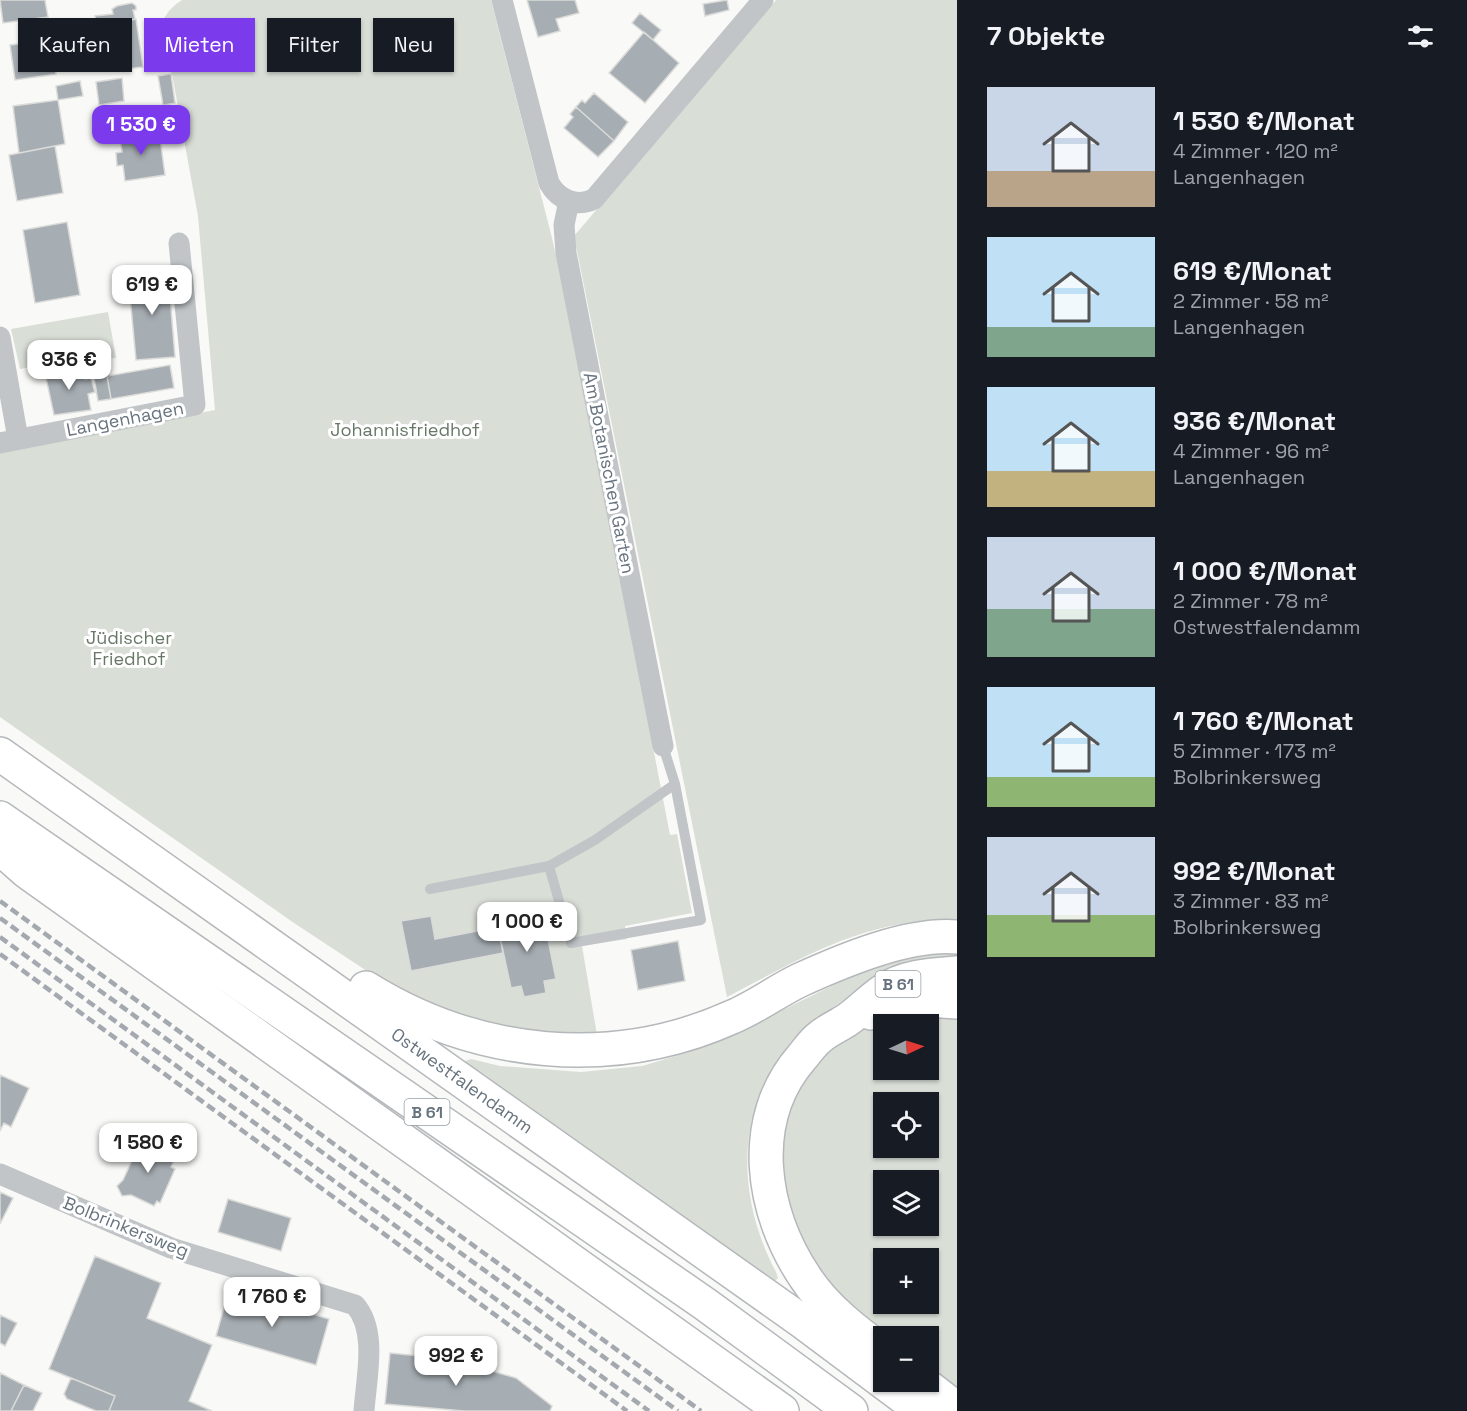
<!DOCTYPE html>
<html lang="de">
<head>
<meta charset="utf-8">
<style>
  body { margin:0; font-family:"Space Grotesk",sans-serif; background:#242831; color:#f1f3f6; height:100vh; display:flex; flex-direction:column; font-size:22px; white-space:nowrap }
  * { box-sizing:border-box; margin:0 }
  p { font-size:20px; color:#9ea1a6 }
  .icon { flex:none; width:33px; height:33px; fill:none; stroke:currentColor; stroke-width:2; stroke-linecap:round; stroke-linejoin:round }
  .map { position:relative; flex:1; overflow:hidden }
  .details { display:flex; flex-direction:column; background:#171b24; width:510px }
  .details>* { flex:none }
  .guide { position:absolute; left:18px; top:18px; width:570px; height:54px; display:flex; gap:12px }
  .needle { width:39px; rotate:86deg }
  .fabs { position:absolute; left:873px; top:1014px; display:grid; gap:12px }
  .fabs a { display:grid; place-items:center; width:66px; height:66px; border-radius:0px; background:#171b24; box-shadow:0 2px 4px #0004; font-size:30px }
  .price { position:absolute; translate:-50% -51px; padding:0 14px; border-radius:12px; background:#fff; color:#222; font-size:20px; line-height:39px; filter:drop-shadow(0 2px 3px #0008) }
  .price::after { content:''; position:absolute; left:50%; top:36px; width:18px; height:14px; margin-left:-9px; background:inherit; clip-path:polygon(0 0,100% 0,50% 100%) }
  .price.selected { background:#7c3aed; color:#fff }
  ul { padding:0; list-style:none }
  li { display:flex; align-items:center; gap:18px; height:150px; padding:0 30px }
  li span { display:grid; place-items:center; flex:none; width:168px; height:120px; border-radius:0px; color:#555 }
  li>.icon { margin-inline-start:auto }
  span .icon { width:72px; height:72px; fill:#fffc; stroke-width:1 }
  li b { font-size:26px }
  h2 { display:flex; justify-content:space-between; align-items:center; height:72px; padding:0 30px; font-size:26px }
  .chip { padding:0 21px; border-radius:0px; background:#171b24; box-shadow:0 2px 4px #0004; font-size:21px; line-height:54px }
  .chip.selected { background:#7c3aed; color:#fff }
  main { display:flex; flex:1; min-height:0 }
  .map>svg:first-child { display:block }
  .green { fill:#d9ded7; fill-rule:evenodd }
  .building { fill:#a7aeb3; stroke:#dbdbd9; stroke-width:1.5 }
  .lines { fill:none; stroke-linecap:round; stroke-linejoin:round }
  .trunk-casing { stroke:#b5b8bb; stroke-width:36 }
  .service { stroke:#c1c5c8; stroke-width:10 }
  .minor { stroke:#c1c5c8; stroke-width:21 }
  .trunk { stroke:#fff; stroke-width:33 }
  .rail { stroke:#a3a9ae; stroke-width:4.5; stroke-dasharray:9 4.5; stroke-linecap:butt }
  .labels { text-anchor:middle; stroke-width:6; stroke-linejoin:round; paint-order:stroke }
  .shield { fill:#fff; stroke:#959ea5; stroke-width:1.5 }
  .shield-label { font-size:16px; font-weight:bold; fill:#67747f }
  .street-label { font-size:18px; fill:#67747f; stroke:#fff }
  .park-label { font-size:18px; fill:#687866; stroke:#fff }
</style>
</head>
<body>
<main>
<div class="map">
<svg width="957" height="1411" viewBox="0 0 957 1411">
  <rect width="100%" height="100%" fill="#f9f9f7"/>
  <!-- green -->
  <path class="green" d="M182,0H491L552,238L571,323L670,835L677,834L692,913L625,926L627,939L582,946L597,1035L569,1036L493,1029L405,996L297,925L0,717V452L215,410L198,216L172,74C160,44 151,20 182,0Z
    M776,0H957V919C864,919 806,956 727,997L574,236Z
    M108,312L116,358L65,360L20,369L11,329Z
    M923,954H957V965C927,974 893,979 864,990C837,1001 814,1021 795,1043C784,1056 770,1070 763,1087C736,1147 746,1216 776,1272L778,1278L775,1281L464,1065L465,1061L471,1059L500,1066L581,1072L642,1066L686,1053L740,1031L872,966Z
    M957,1011V1392L929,1371L928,1336H884L816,1273L782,1191L780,1154L787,1111L802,1083L832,1048L865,1025ZM884,1024H928V1070H884ZM884,1102H928V1148H884ZM884,1180H928V1226H884ZM884,1258H928V1304H884Z"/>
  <!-- building -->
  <path class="building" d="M0,0H45L48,17L3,23Z
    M527,0H575L579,13L556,19L560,31L538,37Z
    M727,0L729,10L705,16L703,4Z
    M132,3L136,6V10H133L135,19L111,23L116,55L101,57L95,16L113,14L112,9L117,6Z
    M640,13L661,30L653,40L632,23Z
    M136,19L143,67L118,70L111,23Z
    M644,32L679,63L645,103L609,73Z
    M51,40L56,74L15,80L10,45Z
    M171,74L175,103L163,105L158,76Z
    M122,78L124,101L99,105L96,82Z
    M80,81L83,96L58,100L56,86Z
    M594,93L628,122L614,141L576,107L582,100L585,103Z
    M58,100L65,144L19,153L13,106Z
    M576,107L614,141L598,157L564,128L573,117L570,114Z
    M159,131L165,175L125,181L123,165L117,166L116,153L122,152L120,137Z
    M55,146L63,193L17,201L9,155Z
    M67,222L80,295L35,303L23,230Z
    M168,272L175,357L136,360L128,275Z
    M64,365L65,376L84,372L85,379L91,378L95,392L88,394L91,410L54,415L46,378H51L49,367Z
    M170,365L174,388L111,399L107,376Z
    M107,376L111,399L98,401L94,378Z
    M530,912V916L543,914L556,979L544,981L546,993L524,997L521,986L511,988L497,923L509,920V916Z
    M431,916L435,939L498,927L503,953L411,971L401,921Z
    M678,941L685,981L638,990L631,950Z
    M0,1075L29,1088L11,1127L4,1123L0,1131Z
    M146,1139L155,1142L158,1151L175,1158L171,1167L175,1169L160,1203L157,1201L154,1206L131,1195L122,1196L117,1186L123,1180L140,1143Z
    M0,1192L13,1198L0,1224Z
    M228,1199L291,1218L281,1251L218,1232Z
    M95,1256L161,1283L147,1318L212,1345L189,1401L212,1411H109L115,1396L49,1369Z
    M229,1290L329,1319L316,1365L216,1336Z
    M0,1315L17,1323L5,1346L0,1343Z
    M390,1353L449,1359L516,1378L552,1406L550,1411H464L385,1404Z
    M0,1373L24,1385L11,1411H0Z
    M71,1378L115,1396L109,1411H96L67,1399L64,1394Z
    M24,1385L42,1393L33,1411H11Z"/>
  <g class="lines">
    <defs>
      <g id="trunk">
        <path id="s1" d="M0,754L803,1322L922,1411"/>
        <path d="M0,818L705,1304L851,1411"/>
        <path d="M0,848L26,871L782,1411"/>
        <path d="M366,988C477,1057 612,1071 732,1017C756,1007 777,991 800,980C844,960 908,933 957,937"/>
        <path d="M871,1013L927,1000L957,1002"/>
        <path d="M884,1352C855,1331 824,1307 805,1277C761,1212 747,1120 802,1057C808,1050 813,1042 820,1037C828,1030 838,1026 847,1020C860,1011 870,1000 883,991C904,976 932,975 957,973"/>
        <path d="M922,1382L957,1409"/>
      </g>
    </defs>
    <!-- trunk casing -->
    <use href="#trunk" class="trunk-casing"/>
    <!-- service -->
    <path class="service" d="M549,866L571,943L701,920L675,784L663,746
      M430,889L549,866L595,840L675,784"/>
    <!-- minor -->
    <path class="minor" d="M502,0L549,183C558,199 576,208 594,199L763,0
      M569,201L564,225L566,253L663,746
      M0,337L18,439
      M0,443L195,405L179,243
      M0,1174L171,1248L355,1305C378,1331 366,1379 364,1411"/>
    <!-- trunk -->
    <use href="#trunk" class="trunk"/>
    <!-- rail -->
    <path class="rail" d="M0,901L701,1411
      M0,918L678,1411
      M0,937L649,1411
      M0,954L627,1411"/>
  </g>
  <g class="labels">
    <!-- shield labels -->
    <g class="shield">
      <rect x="875.5" y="971" width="45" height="26" rx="4.5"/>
      <rect x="404.5" y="1099" width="45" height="26" rx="4.5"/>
    </g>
    <g class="shield-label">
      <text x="898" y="990">B 61</text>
      <text x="427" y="1118">B 61</text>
    </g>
    <!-- street labels -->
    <g class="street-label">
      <text transform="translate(125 419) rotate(-11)" y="6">Langenhagen</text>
      <text transform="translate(609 473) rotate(79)" y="6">Am Botanischen Garten</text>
      <text dy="6" stroke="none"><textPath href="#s1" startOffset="566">Ostwestfalendamm</textPath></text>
      <text transform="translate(126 1227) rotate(22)" y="6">Bolbrinkersweg</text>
    </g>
    <!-- park labels -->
    <g class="park-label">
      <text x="405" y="436">Johannisfriedhof</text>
      <text x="129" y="644">Jüdischer<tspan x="129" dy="21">Friedhof</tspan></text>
    </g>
  </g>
</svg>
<div class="fabs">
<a><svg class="needle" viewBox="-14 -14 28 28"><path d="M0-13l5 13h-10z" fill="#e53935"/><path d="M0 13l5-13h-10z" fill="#9ea1a6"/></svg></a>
<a><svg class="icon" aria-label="locate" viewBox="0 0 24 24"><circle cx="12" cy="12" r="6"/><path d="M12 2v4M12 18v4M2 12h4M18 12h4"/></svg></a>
<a><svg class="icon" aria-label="layers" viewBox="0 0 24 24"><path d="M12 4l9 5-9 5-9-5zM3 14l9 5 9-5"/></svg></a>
<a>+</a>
<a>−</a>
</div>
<b class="price selected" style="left:141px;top:156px">1 530 €</b>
<b class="price" style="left:152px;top:316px">619 €</b>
<b class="price" style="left:69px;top:391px">936 €</b>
<b class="price" style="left:527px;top:953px">1 000 €</b>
<b class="price" style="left:148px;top:1174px">1 580 €</b>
<b class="price" style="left:272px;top:1328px">1 760 €</b>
<b class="price" style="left:456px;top:1387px">992 €</b>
<div class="guide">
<a class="chip">Kaufen</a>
<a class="chip selected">Mieten</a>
<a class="chip">Filter</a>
<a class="chip">Neu</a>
</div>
</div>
<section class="details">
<h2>7 Objekte<svg class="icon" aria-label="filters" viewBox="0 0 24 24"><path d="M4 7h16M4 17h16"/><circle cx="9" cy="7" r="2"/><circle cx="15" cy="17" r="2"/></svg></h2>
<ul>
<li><span style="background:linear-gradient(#c9d6e8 70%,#b9a48a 0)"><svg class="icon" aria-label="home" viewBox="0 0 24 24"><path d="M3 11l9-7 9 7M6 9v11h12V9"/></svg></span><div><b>1 530 €/Monat</b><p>4 Zimmer · 120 m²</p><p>Langenhagen</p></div></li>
<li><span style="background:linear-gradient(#bfe0f5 75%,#7fa58c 0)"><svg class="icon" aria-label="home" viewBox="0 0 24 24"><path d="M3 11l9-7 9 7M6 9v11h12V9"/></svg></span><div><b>619 €/Monat</b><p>2 Zimmer · 58 m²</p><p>Langenhagen</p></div></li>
<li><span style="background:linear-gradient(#bfe0f5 70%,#c2b280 0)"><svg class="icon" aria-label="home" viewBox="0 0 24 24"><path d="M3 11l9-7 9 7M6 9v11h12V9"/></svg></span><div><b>936 €/Monat</b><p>4 Zimmer · 96 m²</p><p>Langenhagen</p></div></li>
<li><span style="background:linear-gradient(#c9d6e8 60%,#7fa58c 0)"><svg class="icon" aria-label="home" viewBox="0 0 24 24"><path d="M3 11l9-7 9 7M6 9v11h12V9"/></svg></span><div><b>1 000 €/Monat</b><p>2 Zimmer · 78 m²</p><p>Ostwestfalendamm</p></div></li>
<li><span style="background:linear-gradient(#bfe0f5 75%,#8fb573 0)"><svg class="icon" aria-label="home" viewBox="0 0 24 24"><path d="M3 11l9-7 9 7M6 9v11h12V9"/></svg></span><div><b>1 760 €/Monat</b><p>5 Zimmer · 173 m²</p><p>Bolbrinkersweg</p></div></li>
<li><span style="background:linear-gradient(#c9d6e8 65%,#8fb573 0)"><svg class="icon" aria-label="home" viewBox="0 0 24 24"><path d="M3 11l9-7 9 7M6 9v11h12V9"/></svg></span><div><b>992 €/Monat</b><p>3 Zimmer · 83 m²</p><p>Bolbrinkersweg</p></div></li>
</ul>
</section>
</main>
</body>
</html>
